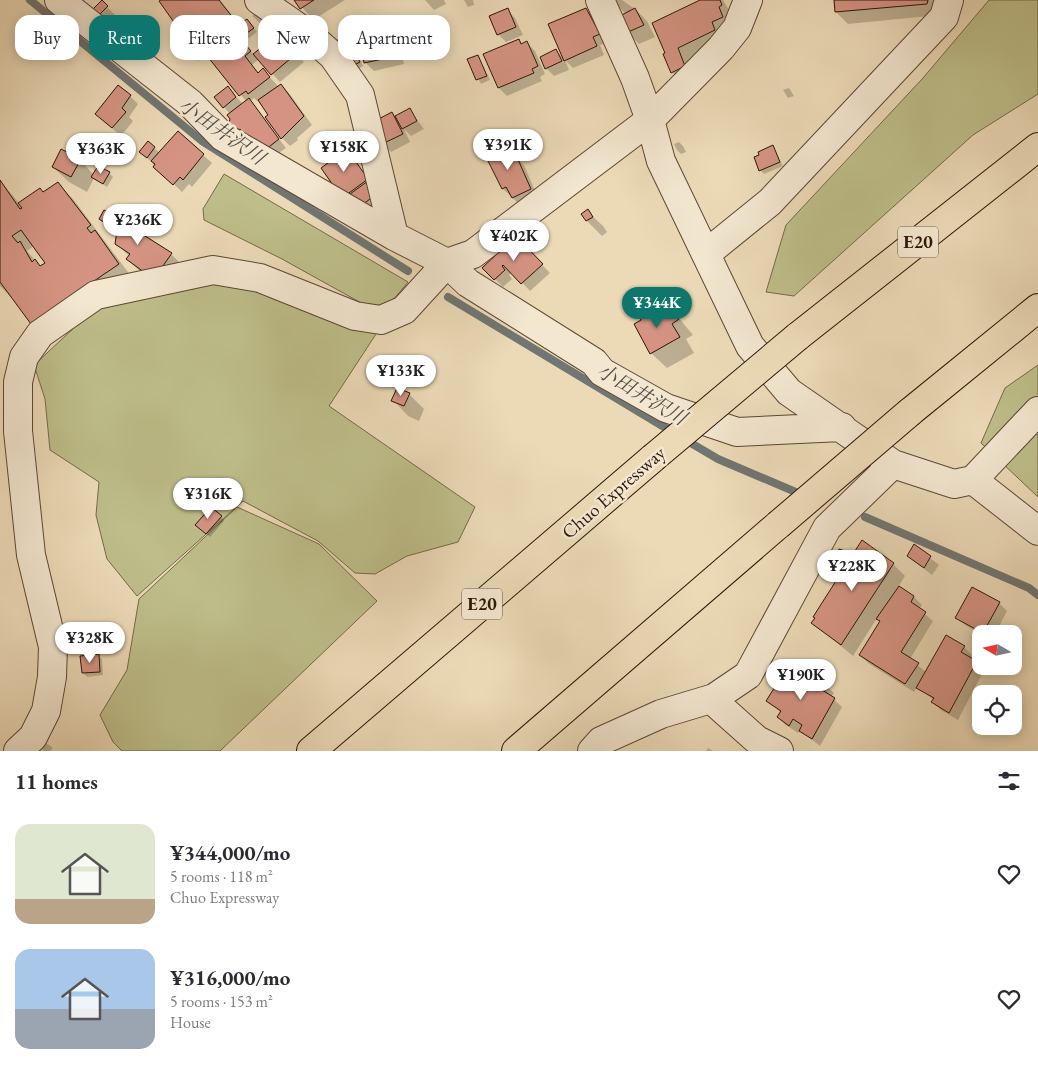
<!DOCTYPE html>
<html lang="en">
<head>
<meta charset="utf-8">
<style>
  body { margin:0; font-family:"EB Garamond","Noto Serif JP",serif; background:#f2f2f3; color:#2b2b33; height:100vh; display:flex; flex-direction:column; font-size:19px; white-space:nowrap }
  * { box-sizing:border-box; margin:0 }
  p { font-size:16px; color:#7c7c81 }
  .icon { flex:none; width:28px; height:28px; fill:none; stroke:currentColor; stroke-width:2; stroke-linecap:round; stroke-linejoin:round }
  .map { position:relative; height:751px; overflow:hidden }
  .sheet { display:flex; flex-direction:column; background:#fff; flex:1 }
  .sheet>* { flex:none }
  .top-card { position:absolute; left:15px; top:15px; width:500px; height:45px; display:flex; gap:10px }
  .needle { width:32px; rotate:279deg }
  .controls { position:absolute; left:972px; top:625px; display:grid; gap:10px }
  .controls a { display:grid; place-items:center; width:50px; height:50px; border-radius:10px; background:#fff; box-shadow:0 2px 12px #0003; font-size:25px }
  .price { position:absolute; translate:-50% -42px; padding:0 11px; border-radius:18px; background:#fff; color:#222; font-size:16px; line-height:32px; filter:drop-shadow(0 1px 2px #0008) }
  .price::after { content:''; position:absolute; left:50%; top:30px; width:15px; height:11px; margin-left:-8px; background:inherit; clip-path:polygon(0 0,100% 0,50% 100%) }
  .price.current { background:#0f766e; color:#fff }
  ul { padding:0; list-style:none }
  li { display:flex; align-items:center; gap:15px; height:125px; padding:0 15px }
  li span { display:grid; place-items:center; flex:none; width:140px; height:100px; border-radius:15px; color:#555 }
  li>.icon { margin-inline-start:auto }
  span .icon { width:60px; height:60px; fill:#fffc; stroke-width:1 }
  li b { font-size:21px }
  h2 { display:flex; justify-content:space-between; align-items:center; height:60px; padding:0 15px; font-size:21px }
  .chip { padding:0 18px; border-radius:15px; background:#fff; box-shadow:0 2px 12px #0003; font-size:18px; line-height:45px }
  .chip.current { background:#0f766e; color:#fff }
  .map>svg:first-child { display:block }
  .green { fill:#bebe8a; stroke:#766949 }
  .shadow { fill:#0003; fill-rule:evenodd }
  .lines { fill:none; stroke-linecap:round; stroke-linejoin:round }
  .stream { stroke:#707672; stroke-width:8 }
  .building { fill:#d59483; stroke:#2d1408; fill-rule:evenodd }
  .street-casing { stroke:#5d4634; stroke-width:30 }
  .highway-casing { stroke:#2d1408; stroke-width:30 }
  .street { stroke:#f3e7d0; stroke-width:28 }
  .highway { stroke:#ecdab7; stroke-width:28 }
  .highway-bridge-casing { stroke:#2d1408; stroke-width:30; stroke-linecap:butt }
  .highway-bridge { stroke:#ecdab7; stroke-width:28 }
  .labels { text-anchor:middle; stroke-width:5; stroke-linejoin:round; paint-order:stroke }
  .shield { fill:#f3e7d0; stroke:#685344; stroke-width:1 }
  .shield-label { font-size:18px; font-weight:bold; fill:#2d1408 }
  .street-label { font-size:19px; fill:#2d1408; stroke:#f3e7d0 }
  .water-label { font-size:20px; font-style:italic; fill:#544d46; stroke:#f3e7d0 }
</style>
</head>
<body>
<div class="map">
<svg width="1038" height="751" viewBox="0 0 1038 751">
  <rect width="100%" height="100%" fill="#ecdab7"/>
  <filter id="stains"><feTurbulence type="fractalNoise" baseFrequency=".004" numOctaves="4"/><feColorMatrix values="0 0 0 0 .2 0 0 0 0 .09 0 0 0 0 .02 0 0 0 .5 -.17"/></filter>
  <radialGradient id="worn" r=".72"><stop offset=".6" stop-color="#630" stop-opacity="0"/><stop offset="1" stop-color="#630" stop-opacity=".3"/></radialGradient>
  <!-- green -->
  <path class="green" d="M989,0H1038V94L973,135L794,296L766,292L786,225L923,78Z
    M224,174L408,282L394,299L372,309L282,259L204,220L203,209Z
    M213,276L378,331L329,406L475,507L458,542L407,556L375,574L355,573L318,541L243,501L137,596L107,559L96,515L99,482L50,450L45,399L34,365L102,302Z
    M1038,365V497L981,443L1005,388Z
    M237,507L319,544L377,601L220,751H122L113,742L100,715L127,670L139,599Z"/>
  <!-- shadow -->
  <path class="shadow" d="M163,0H220L240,26L251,24L257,32L249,38L241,28L235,33L254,55L287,43L304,62L280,82L259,59L252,65L259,74L263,70L279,87L281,85L289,93L312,125L297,138L298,140L290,146L282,138L259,100L257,101L254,98L250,101L286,148L273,157L237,131L230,114L224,107L228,88L243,104L246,101L207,54L198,61L190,53L175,32L180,28Z
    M296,0H345L313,20Z
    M425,0H444L446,4L434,10Z
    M464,0H473L474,5L468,7Z
    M616,0H622L635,9L647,21L655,37L639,44L627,32L626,14L614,2Z
    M703,0H723L734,18L727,43L689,60L697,78L684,84L672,72L664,55Z
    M835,0H942L939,15L848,24L836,12Z
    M102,2L115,15L108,22L95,9Z
    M507,10L515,18L523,35L506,42L498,34Z
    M586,10L594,18L607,43L600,45L604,55L573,68L565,60L569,70L554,76L546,68L556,50L564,59Z
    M255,13L269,26L266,29L252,16Z
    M389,28L398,36L404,64L374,71L366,63L363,51L357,54L363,66L354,71L352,34L361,47Z
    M519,41L523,44L527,43L535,51L545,74L540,77L542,81L507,96L499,88L485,55Z
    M478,56L490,80L481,84L469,60Z
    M789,88L794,96L788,98L783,90Z
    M130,96L138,104L129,117L133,121L121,136L105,122Z
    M409,109L424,129L411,136L404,129L410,142L391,152L383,144L392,113L396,117Z
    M679,142L683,146L686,152L681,154L677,150L674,144Z
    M148,143L160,153L203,155L212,163L192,187L189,184L182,192L141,152Z
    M502,146L512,158L515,156L524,165L538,198L521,206L503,189L486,154Z
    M773,147L783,166L764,174L760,170Z
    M346,151L375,188L380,198L364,210L343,197Z
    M80,160L94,175L109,173L113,177L107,187L94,178L87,192L69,182L53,167Z
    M0,181L20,204L44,193L57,183L73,199L134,280L13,299L0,286ZM34,246L46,263L41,267L27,251Z
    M587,211L603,226L607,232L602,236L587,221L583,215Z
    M100,219L171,254L186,269L143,274L127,259L129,256L116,243L118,235Z
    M524,246L550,273L530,291L512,272L509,275L512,279L503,287L484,268Z
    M663,310L668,314L673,311L693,335L686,339L694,353L667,368L651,353L658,313Z
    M409,394L424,409L419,421L408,416L393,400Z
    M221,517L224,521L210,537L197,525Z
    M915,546L939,565L932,575L908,556Z
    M840,550L849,556L845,565L836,559Z
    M893,564L905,576L898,587L914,597L922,605L919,609L933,621L910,659L926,672L964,647L972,655L970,658L984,670L958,720L941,710L933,702L934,700L917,687L914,692L868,663L860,655L881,622L877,618L853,656L813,623Z
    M999,603L1007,611L995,634H981L965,625L957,617Z
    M98,656L102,659L103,675L87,677L83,673Z
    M807,673L825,685L834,693L831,697L842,707L820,746L800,730L798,733L786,725L778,717L781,713L768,701L804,680Z
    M44,741L53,748L50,751H44L40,747Z
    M708,748L713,751H706Z"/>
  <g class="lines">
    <!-- stream -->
    <path class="stream" d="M30,0L202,141L408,271
      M448,297L674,433
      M684,439L718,459L805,496
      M865,517L1029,588L1038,595"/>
  </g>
  <!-- building -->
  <path class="building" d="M102,0L108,6L99,15L93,9Z
    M161,0H219L234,19L189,54L173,32L178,28L159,1Z
    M294,0H314L300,9Z
    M700,0H720L722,5L719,7L723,17L712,22L715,30L678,48L685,66L671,73L663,54L665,53L652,23Z
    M834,0H928L927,4L835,12Z
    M508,8L516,27L497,35L489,16Z
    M586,8L600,34L593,37L597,46L564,61L548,24Z
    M635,8L644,25L626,33L618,17Z
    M247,19L254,28L244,35L237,26Z
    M390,27L397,56L364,63L358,34Z
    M232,29L251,51L245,56L258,73L263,68L270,77L248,94L246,91L239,96L204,52Z
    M353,32L359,48L354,50L360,62L349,68L336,41Z
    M279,34L297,53L271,75L253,54Z
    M519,39L521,44L527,41L538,66L532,69L534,73L498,88L483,54Z
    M556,49L562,61L545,69L540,57Z
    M478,55L487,76L476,80L467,59Z
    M281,84L304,116L281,139L265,117L268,115L258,100Z
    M118,85L131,95L122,108L126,112L112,128L95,114Z
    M228,86L236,97L223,108L214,97Z
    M249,98L279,139L265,150L247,140L240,129L236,132L229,123L230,119L227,115Z
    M410,108L417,121L402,129L395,116Z
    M392,112L403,134L382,144L371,123Z
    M178,131L204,154L183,180L180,177L173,185L153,167L155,164L151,161Z
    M148,141L155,147L147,158L139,152Z
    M502,145L509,158L516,155L531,189L512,198L506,187L502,189L484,153Z
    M773,145L780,162L759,171L754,157L759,155L758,152Z
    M61,149L81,159L71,177L52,167Z
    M347,149L368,179L342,198L321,168Z
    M98,166L110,172L103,184L91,177Z
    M0,180L20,209L22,208L18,203L40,188L43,192L58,182L91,225L87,228L91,233L95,230L119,264L31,324L0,282ZM21,230L45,263L40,266L35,259L32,262L20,241L18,243L12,236Z
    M368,181L377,194L359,207L350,194Z
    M588,209L593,217L586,221L581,214Z
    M104,210L172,253L158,273L148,275L126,259L130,254L115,244L117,231L99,219Z
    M516,236L543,264L521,284L503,265L502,266L505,270L494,280L482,268Z
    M654,307L657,312L663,308L666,314L673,310L679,319L672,324L680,337L650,354L634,324L641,320L639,316Z
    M397,388L410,393L404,406L391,401Z
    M211,507L222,516L206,534L195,525Z
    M862,540L894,563L841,645L811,623L815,618L813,617Z
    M914,544L931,556L924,568L907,556Z
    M839,549L845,551L842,562L835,559Z
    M899,586L914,596L911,602L926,612L901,652L919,663L905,684L859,655L880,621L876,619Z
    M972,587L1000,602L983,633L955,618Z
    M946,635L965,646L961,652L977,661L949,713L931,702L934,698L916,688Z
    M99,654L100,672L82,673L80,656Z
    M787,668L803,678L807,672L826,684L822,690L835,698L812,739L799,731L802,725L793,719L789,726L777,717L781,711L766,701Z"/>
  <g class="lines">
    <defs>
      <path id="street" d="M59,0L190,103L223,137L394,236L447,263L468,283L594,362L602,372L666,408L737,432L842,427
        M259,0L308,34L333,56L360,95L394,236
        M600,0L635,78L650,120L661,161L750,346L789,392L893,464L954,484L973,480L1038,411
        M707,253L770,202L944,17L949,0
        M973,480L1038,531
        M711,699L757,740L779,751
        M18,751L33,737L46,711L52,677L53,647L31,555L18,431V382L24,357L40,334L96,295L213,270L260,278L355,316L381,320L404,310L447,263L473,254L650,120L721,48L737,28L748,0
        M592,751L601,741L661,714L714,698L748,675L827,528L893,464"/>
      <path id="highway" d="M797,337L1038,147
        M910,412L1038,308
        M311,751L653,458
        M516,751L778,525"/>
    </defs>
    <!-- street casing -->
    <use href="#street" class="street-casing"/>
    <!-- highway casing -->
    <use href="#highway" class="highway-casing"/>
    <!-- street -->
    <use href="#street" class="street"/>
    <!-- highway -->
    <use href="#highway" class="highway"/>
    <defs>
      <path id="highway-bridge" d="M653,458L797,337
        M778,525L910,412"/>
    </defs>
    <!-- highway-bridge casing -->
    <use href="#highway-bridge" class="highway-bridge-casing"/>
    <!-- highway-bridge -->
    <use href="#highway-bridge" class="highway-bridge"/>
  </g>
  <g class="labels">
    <!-- shield labels -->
    <g class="shield">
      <rect x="898" y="226.5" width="40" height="31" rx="4"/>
      <rect x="462" y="588.5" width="40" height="31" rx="4"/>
    </g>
    <g class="shield-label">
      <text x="918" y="248">E20</text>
      <text x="482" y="610">E20</text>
    </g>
    <!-- street labels -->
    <g class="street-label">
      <text transform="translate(613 492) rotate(-41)" y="7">Chuo Expressway</text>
    </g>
    <!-- water labels -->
    <g class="water-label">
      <text transform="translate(222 131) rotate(35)" y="7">小田井沢川</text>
      <text transform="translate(642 394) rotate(31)" y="7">小田井沢川</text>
    </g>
  </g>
  <rect width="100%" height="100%" filter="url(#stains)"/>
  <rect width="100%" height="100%" fill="url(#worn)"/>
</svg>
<div class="controls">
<a><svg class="needle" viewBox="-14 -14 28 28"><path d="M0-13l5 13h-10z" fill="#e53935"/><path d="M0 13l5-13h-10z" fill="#7c7c81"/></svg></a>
<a><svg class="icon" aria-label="locate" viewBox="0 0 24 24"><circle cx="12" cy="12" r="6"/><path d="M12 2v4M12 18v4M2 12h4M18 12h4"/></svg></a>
</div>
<b class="price" style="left:508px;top:171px">¥391K</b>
<b class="price" style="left:344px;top:173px">¥158K</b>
<b class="price" style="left:101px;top:175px">¥363K</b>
<b class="price" style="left:138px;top:246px">¥236K</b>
<b class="price" style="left:514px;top:262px">¥402K</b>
<b class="price current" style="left:657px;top:329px">¥344K</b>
<b class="price" style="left:401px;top:397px">¥133K</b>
<b class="price" style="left:208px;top:520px">¥316K</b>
<b class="price" style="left:852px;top:592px">¥228K</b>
<b class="price" style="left:90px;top:664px">¥328K</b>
<b class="price" style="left:801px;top:701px">¥190K</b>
<div class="top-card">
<a class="chip">Buy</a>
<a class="chip current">Rent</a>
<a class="chip">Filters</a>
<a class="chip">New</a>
<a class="chip">Apartment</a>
</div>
</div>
<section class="sheet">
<h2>11 homes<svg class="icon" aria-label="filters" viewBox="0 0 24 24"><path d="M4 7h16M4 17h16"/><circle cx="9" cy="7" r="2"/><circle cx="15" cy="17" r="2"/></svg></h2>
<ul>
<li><span style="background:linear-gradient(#dfe7d0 75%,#b9a48a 0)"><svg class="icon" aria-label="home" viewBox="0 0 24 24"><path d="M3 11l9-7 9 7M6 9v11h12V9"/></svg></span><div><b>¥344,000/mo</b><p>5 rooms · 118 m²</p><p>Chuo Expressway</p></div><svg class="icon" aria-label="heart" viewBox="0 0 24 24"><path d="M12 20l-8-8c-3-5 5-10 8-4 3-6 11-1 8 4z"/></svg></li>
<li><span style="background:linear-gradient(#a9c7e8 60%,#9aa5b1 0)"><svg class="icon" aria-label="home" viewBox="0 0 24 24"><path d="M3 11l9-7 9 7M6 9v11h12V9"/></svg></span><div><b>¥316,000/mo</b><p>5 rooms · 153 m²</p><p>House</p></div><svg class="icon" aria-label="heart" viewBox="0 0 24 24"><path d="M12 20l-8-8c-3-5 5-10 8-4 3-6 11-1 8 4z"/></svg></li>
</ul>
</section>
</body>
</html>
